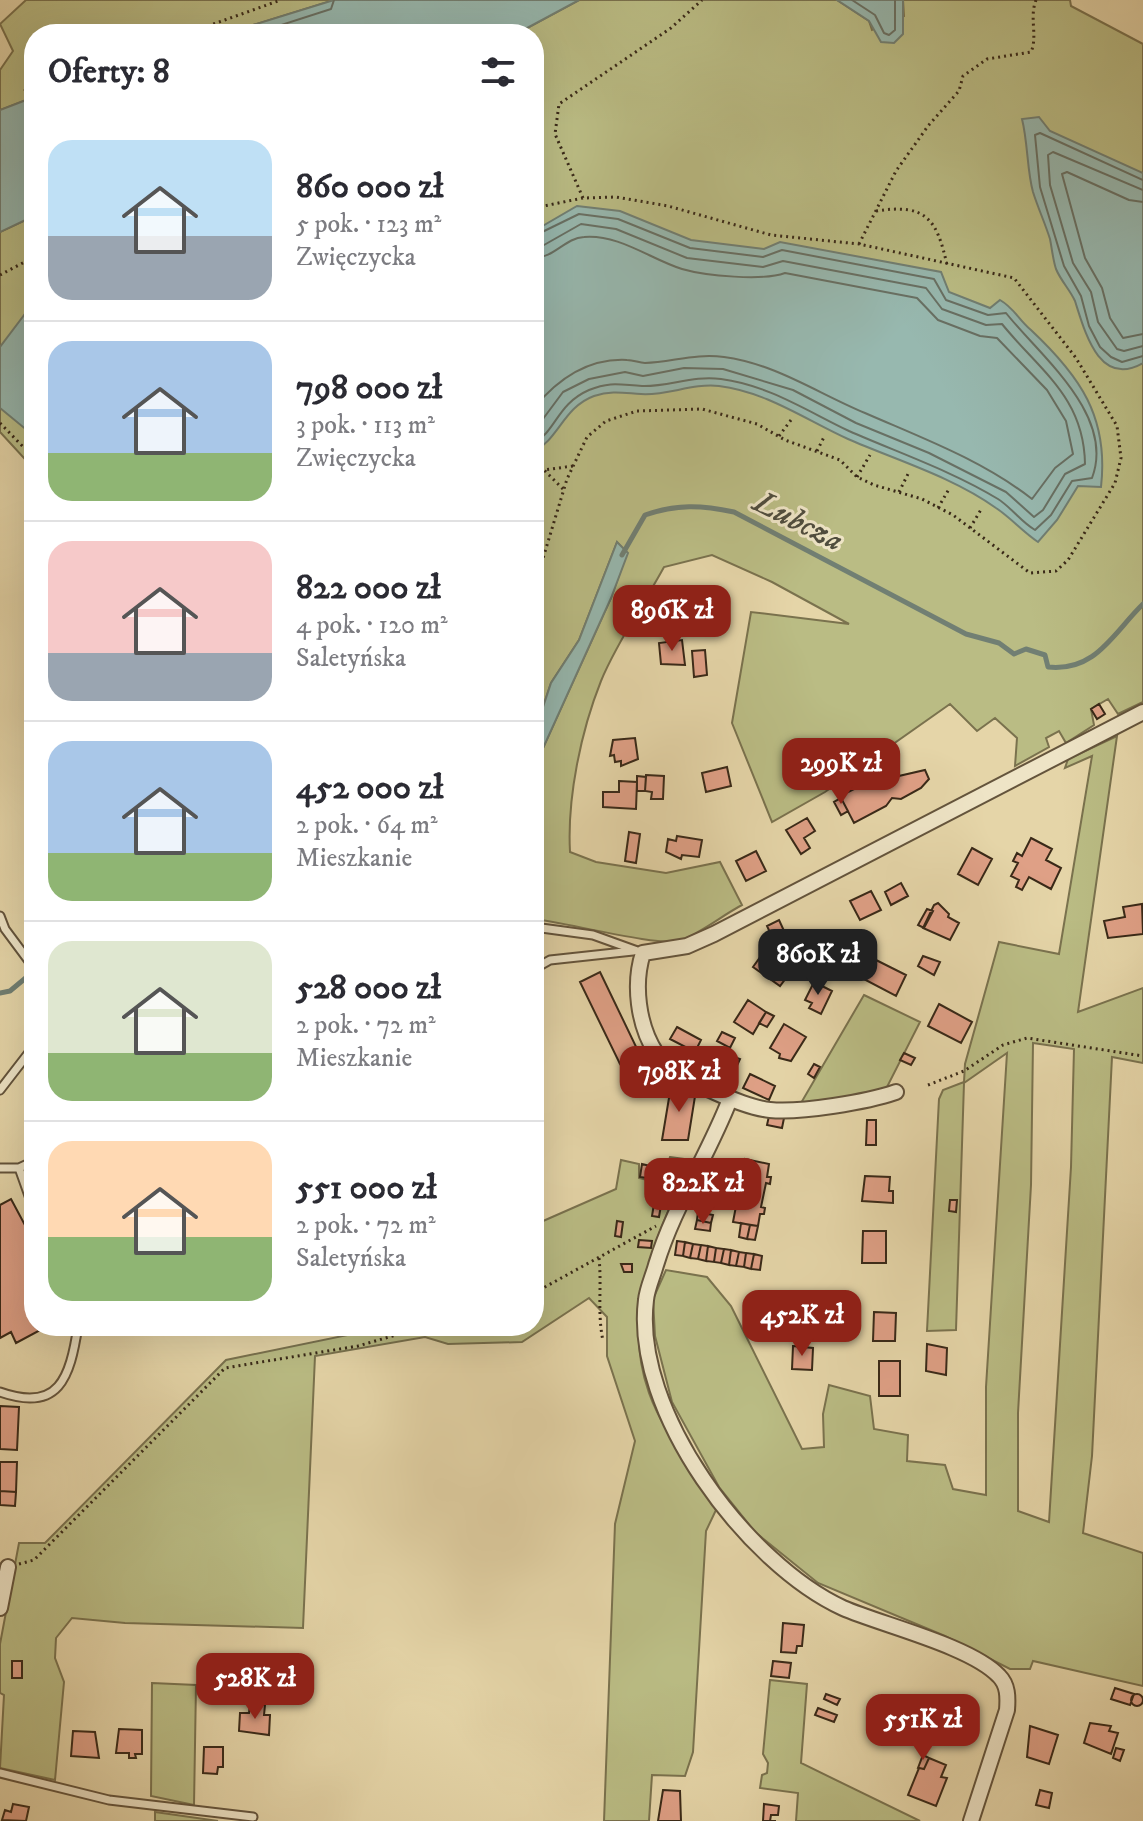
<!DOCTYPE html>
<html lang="pl">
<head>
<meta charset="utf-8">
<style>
  body { margin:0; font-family:"IM FELL DW Pica",serif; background:#f2f2f3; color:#2b2b33; height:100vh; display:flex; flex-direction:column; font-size:30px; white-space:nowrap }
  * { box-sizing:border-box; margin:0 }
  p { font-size:26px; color:#7c7c81 }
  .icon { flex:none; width:44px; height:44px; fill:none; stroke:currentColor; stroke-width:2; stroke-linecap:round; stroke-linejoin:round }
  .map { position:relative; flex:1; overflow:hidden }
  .drawer { position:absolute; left:24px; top:24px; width:520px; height:1312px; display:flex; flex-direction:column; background:#fff; border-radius:32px; box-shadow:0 8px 32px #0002 }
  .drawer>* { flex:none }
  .price { position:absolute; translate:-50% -68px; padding:0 18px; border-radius:16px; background:#8f2418; color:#fff; font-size:26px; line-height:52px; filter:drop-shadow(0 2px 4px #0008) }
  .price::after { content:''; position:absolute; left:50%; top:48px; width:24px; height:18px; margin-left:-12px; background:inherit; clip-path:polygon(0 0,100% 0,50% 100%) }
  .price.selected { background:#222; color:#fff }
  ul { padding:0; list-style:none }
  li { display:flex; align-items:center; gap:24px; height:200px; padding:0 24px }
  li+li { border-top:2px solid #e1e1e2 }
  li span { display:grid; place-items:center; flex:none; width:224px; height:160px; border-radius:24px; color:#555 }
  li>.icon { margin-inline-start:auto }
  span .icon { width:96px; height:96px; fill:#fffc; stroke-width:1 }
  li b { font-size:34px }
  h2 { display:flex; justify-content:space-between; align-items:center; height:96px; padding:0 24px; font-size:34px }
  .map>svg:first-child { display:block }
  .green { fill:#babc84; stroke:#7a724e; stroke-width:2; fill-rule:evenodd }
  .water { fill:#97b8af; stroke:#717f73; stroke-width:2 }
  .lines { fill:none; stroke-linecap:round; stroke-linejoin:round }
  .shore { stroke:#687064; stroke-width:2 }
  .stream { stroke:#717f73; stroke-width:5 }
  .building { fill:#dfa086; stroke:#392918; stroke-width:2 }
  .service-casing { stroke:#64543c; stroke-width:11 }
  .minor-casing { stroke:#64543c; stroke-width:18 }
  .path { stroke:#392918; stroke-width:3; stroke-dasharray:2 4; stroke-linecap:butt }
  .service { stroke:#eee4c6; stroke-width:7 }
  .minor { stroke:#eee4c6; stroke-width:14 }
  .labels { text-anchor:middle; stroke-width:6; stroke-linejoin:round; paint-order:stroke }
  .water-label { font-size:32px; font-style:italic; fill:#504d3e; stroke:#eee4c6 }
</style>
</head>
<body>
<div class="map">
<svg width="1143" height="1821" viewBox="0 0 1143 1821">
  <rect width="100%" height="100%" fill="#e5d5a8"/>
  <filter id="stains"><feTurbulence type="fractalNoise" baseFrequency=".0025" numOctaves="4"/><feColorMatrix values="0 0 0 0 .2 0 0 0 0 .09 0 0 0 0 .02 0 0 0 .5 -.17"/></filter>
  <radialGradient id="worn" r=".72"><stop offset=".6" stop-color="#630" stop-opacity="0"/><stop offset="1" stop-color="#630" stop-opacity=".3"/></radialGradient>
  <!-- green -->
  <path class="green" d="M26,0H334L224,34H34V97L0,110V70L13,51L0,24Z
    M579,0H837L869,21L872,30L904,16L903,0H1070L1071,6L1143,44V702L1118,714L1108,699L1091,709L1094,725L1066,743L1059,731L1046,738L1049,747L1015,766L1017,738L995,718L977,731L950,704L825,792L772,822L732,723L751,612L849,624L772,582L712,555L664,567C644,604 617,642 601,681C581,731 567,798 570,852L596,862L666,873L720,862L742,905C723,915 702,932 682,940C661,948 565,922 534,919V768L611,598L627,553L617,542L579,640L551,683L534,734V34H516Z
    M34,216V469L0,432V232Z
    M1117,736L1078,1012L1143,988V1063L1112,1057L1092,1456L1083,1533L1143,1553V1686L1033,1661L1030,1669H1010L945,1636L818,1583L755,1532L719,1487L672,1402L655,1336L653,1299L666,1270L707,1277L731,1306L802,1449L824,1447L823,1414L829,1385L870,1396L874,1429L908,1435L907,1461L945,1465L953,1489L986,1495V1387L1007,1053L964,1083L956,1330L927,1331L939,1099L943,1090L964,1082L965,1064L999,942L1059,954L1092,756L1065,768L1068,759ZM1033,1043L1074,1049L1071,1167L1049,1522L1018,1511V1413L1031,1185Z
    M864,995L920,1022L886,1089L866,1096L801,1103Z
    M670,1157L692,1160C656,1234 620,1311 649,1393C664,1435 696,1471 716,1510L706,1531L693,1752L685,1776L652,1775L649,1821H604L615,1524L635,1441L607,1356V1317L589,1298L522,1342L448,1344L425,1337L315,1356L303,1628L125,1623L72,1618L56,1638L55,1658L64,1682L55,1780L0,1768L4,1695L0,1693V1644L19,1543H45L226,1360L377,1329V1326H534V1225L616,1189L621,1160L639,1164V1178L655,1182L666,1169Z
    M770,1680L807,1684L801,1763L920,1821H796L798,1793L760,1788L762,1775L767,1773L768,1763L763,1754Z
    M152,1683L196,1685L194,1805L151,1796Z
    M155,1812L218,1821H155Z"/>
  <!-- water -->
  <path class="water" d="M334,0H579L516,34H224Z
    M837,0H903V34L894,43L881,42L869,21Z
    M34,97V216L0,232V110Z
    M1039,117L1050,131L1143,173V363C1099,388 1085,332 1075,301C1070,290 1061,281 1056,269C1053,260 1052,249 1050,239C1045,223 1038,208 1033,192C1027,171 1028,143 1022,119Z
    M577,206L620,211L691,240L764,249L780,242L941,272L949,292L990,308L1000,300C1014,308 1019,320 1031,330C1080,376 1109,417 1101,487L1078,486L1057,520L1038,542C1023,532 1011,518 996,508C953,477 896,460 848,439C806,420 767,392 719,386C692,383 667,396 641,394C624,393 612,390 594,396C564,407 559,438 534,452V231Z
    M34,302V436L0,408V347Z
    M617,542L628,553L611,598L534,768V734L551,683L579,640Z"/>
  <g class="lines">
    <!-- shore -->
    <path class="shore" d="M852,0L875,15L884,33L889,35L895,30V0
      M253,34L331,9L334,0
      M1143,180L1040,133L1035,135L1040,187L1064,266L1081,296L1089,326L1100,347L1111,357L1122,362L1143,356
      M1143,190L1053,152L1048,155L1050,185L1073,263L1091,292L1098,322L1117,349L1124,351L1143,346
      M1143,202L1129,200L1067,172L1062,174L1085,258L1102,288L1110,318L1123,338L1143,334
      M534,236L579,214L618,219L690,248L763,257L782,250L934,279L946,300L988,315L1006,313C1039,355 1116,415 1092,478L1072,481L1051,515L1035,530C1021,522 1012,508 998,499C952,471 899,453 849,431C807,411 768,385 721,379C693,375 668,387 642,386C621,385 611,381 589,390C557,404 556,431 534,443
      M534,246L544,245L581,224L616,229L687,258L763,267L783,261L926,288L942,309L986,325L1002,324C1040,371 1084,397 1085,464L1065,474L1043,510L1034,517L1006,492L929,453L856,423L793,390L723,369L684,368L643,376L625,372L589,379L563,392L534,431
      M534,258C554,258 565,238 584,237C619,234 650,259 682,269C706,276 763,281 785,273L917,298L938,320L980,336L997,338L1047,390L1066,421L1073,454L1055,468L1032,499C982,460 922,438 865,413C817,393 776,364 724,357C696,353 672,362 645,363C639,363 634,360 627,360C588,358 557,380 534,408"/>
    <!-- stream -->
    <path class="stream" d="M622,555L645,515C677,504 701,505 734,512L966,634L999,643L1014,654L1026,649L1045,655L1048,667C1096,672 1113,633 1143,604
      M0,993L10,991L34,971"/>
  </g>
  <!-- building -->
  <path class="building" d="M682,640L685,665L661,664L659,643Z
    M705,650L707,675L694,677L692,651Z
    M1099,704L1105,714L1097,719L1091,709Z
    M635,738L638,759L621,766V761L615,762L614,755L610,756L613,740Z
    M727,767L731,786L706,792L702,773Z
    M925,770L929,779L921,788L901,799L892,798L886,806L854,823L840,796L864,784Z
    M646,775L664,776L663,799H651L652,792L645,791Z
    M637,776L646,777L645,791H637Z
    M619,781L637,782L636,809L603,807V792H619Z
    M841,798L848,811L841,815L834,802Z
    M807,818L815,831L804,838L810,848L801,854L786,830Z
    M629,832L640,834L636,863L625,861Z
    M677,836L702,840L699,857L682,855L681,859L666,852L668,839L676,841Z
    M1031,838L1052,849L1046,860L1061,868L1051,889L1029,877L1022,890L1016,887L1019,880L1011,876L1018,863L1013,861L1017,853L1022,856Z
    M972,848L992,859L978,885L958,874Z
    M756,851L766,871L746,881L736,861Z
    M901,883L908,896L891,905L885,892Z
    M871,891L881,910L860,920L850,901Z
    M938,903L949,914L948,917L959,923L950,940L923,928L934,905Z
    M1142,904L1143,934L1108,938L1104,921L1125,917L1123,907Z
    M927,909L933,911L924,928L918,925Z
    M779,920L785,933L773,939L767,926Z
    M766,949L781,957L779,960L792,970L780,986L753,967Z
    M923,956L940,962L934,975L918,966Z
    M870,957L906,975L896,996L860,977Z
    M600,972L640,1055L620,1064L580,982Z
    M814,982L832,991L821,1014L809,1008L812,1003L805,1000Z
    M748,1000L766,1012L753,1034L734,1022Z
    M939,1004L972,1022L961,1043L928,1026Z
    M766,1012L774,1016L767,1027L759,1023Z
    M784,1024L806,1037L791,1061L779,1058L780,1054L770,1048Z
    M677,1027L701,1040L695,1052L670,1039Z
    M722,1032L735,1038L730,1048L717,1041Z
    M718,1051L740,1059L735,1070L713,1061Z
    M904,1053L915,1058L911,1065L900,1060Z
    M640,1055L643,1061L633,1066L630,1059Z
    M630,1059L633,1066L624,1070L620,1064Z
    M643,1061L647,1069L634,1076L631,1067Z
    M713,1061L724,1066L722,1072L711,1068Z
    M814,1064L820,1067L814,1078L808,1074Z
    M631,1067L634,1076L627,1079L624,1070Z
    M750,1074L775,1086L769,1100L743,1088Z
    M671,1086L696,1090L688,1140H662Z
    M769,1116L784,1118L782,1128L767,1125Z
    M867,1120H876V1145H866Z
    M745,1159L769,1164L767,1177H771L770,1184L766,1183L761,1207L765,1208L764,1214H760L758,1226L733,1222Z
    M642,1164L650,1166L647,1178L640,1177Z
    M650,1166L657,1167L654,1180L647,1178Z
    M865,1176L890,1177L889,1191H893V1203L862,1201Z
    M11,1199L34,1242V1326L46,1327L16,1343L11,1332L0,1338V1205Z
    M950,1200H957L956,1212L949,1211Z
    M654,1204L661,1205L659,1217L652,1216Z
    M698,1212L713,1215L711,1223L697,1220Z
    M697,1220L711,1223L710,1231L695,1229Z
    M617,1221L623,1222L621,1237L615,1236Z
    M741,1223L750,1225L747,1239L739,1237Z
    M750,1225L758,1226L755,1240L747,1239Z
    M863,1231H886V1263H862Z
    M639,1240L652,1241L651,1248L638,1247Z
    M677,1241L685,1242L683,1256L675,1255Z
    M685,1242L693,1244L690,1258L683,1256Z
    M693,1244L701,1245L698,1259L690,1258Z
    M701,1245L708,1246L706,1261L698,1259Z
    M708,1246L716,1248L714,1262L706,1261Z
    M716,1248L724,1249L721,1263L714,1262Z
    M724,1249L731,1250L729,1265L721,1263Z
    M731,1250L739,1252L736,1266L729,1265Z
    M739,1252L746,1253L744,1267L736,1266Z
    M746,1253L754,1254L751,1269L744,1267Z
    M754,1254L762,1256L760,1270L751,1269Z
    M621,1264H632V1272H624Z
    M874,1312L896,1313L895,1341H873Z
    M927,1344L947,1348L946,1375L926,1371Z
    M793,1346L813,1348L812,1370L792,1369Z
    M879,1361H900V1396H879Z
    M0,1406L19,1407L17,1450L0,1449Z
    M0,1462H17L16,1492L0,1491Z
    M0,1491L16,1492L15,1506L0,1505Z
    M783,1623L804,1625L802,1646H797L796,1653L781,1652Z
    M12,1661H22V1678H12Z
    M773,1661L791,1663L789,1678L771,1676Z
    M1115,1688L1134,1694L1130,1705L1111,1699Z
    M1131 1700a6 6 0 1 1 12 0a6 6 0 1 1-12 0Z
    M826,1694L840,1699L837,1705L824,1699Z
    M250,1704L265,1705L264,1715H270L269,1735L239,1731L240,1713H249Z
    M818,1708L837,1715L834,1722L815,1715Z
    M1090,1723L1111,1726L1109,1731L1118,1733L1111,1754L1084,1743Z
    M1030,1726L1058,1735L1049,1764L1027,1757Z
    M119,1729L142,1730V1754H135L136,1758H129V1753H116Z
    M73,1731L95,1732L99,1758L71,1756Z
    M204,1747H223V1767H218L217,1774L203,1773Z
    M1116,1748L1124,1750L1120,1761L1113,1758Z
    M923,1755L929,1758L924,1769L918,1768Z
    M929,1758L946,1765L941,1777L947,1778L936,1806L908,1795L919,1768L924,1769Z
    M663,1790L680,1791L681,1821H658Z
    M1040,1790L1052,1793L1049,1808L1036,1805Z
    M13,1804L29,1807L26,1821L2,1820L5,1810L11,1812Z
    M764,1804L779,1806L778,1815H771L770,1821H776H763Z"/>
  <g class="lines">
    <defs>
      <path id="service" d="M0,916L5,929L34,968
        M534,927L593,935L643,953
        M534,969L550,960L633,951
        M0,1090L34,1046
        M0,1168H19L34,1161
        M19,1168L34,1210
        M0,1392C59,1413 70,1378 78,1326
        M0,1773L109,1800L253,1817"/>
      <path id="minor" d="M896,1092C867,1102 801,1113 770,1110C742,1107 671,1076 656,1053C638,1025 633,984 643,953L687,946L714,934L1143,712
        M730,1099C708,1156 674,1206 656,1265C653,1276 647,1289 646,1300C632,1411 747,1564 843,1608C882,1625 971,1646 999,1676C1008,1685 1008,1697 1007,1710L971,1821
        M0,1608L8,1567"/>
    </defs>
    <!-- service casing -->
    <use href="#service" class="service-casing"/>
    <!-- minor casing -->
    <use href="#minor" class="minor-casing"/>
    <!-- path -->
    <path class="path" d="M185,34L281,0
      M24,91L34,86
      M583,198L555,134L559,104L671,28L702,0
      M534,208L583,198L616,197L668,206L771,235L859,244L1014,278L1076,358L1117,426L1121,458L1115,483L1068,560L1056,571L1030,573L953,515L922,499L874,485L857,477L840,460L785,440L757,424L702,409L637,411L606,421L587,437L567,479L534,588
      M876,211C927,203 937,220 947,265
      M859,244L896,171L928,126L959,91L963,76L987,59L1031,52C1038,36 1029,18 1036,0
      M0,275L34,257
      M0,423L34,458
      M779,436L791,420
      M817,451L825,435
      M534,466L544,470
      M534,475L544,470
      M857,477L870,455
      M563,489L544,470L573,466
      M899,492L909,472
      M938,508L949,489
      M970,528L982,508
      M534,589L539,617L534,632
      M928,1085L964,1071L1003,1045L1027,1038L1143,1056
      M599,1258C602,1287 597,1312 603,1341
      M534,1293L656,1226
      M19,1564L34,1560L225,1368L358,1346L427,1326"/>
    <!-- service -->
    <use href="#service" class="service"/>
    <!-- minor -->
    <use href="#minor" class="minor"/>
  </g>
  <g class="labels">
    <!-- water labels -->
    <g class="water-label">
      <text transform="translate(799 520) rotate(27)" y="11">Lubcza</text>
    </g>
  </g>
  <rect width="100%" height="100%" filter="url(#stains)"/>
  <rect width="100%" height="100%" fill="url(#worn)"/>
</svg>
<b class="price" style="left:672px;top:653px">896K zł</b>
<b class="price" style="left:841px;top:806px">299K zł</b>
<b class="price selected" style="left:818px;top:997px">860K zł</b>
<b class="price" style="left:679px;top:1114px">798K zł</b>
<b class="price" style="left:703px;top:1226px">822K zł</b>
<b class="price" style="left:802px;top:1358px">452K zł</b>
<b class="price" style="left:255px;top:1721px">528K zł</b>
<b class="price" style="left:923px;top:1762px">551K zł</b>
<section class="drawer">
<h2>Oferty: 8<svg class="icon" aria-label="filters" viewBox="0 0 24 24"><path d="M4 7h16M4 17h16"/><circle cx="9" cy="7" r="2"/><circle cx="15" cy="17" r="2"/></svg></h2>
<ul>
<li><span style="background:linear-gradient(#bfe0f5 60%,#9aa5b1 0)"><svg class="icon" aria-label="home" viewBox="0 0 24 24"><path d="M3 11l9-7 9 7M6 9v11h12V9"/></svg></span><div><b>860 000 zł</b><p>5 pok. · 123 m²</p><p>Zwięczycka</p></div></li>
<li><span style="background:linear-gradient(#a9c7e8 70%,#8fb573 0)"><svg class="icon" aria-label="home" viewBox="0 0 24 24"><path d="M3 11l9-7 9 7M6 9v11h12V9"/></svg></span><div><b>798 000 zł</b><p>3 pok. · 113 m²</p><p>Zwięczycka</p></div></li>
<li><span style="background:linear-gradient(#f6c9c9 70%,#9aa5b1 0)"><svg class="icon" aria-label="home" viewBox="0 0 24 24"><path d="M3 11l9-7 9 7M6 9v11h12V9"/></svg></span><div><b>822 000 zł</b><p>4 pok. · 120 m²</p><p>Saletyńska</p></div></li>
<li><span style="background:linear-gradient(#a9c7e8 70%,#8fb573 0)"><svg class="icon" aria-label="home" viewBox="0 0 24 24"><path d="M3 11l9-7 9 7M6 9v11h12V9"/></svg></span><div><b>452 000 zł</b><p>2 pok. · 64 m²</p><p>Mieszkanie</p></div></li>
<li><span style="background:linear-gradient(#dfe7d0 70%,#8fb573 0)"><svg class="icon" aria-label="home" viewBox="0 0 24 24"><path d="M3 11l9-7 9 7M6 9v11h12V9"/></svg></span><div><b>528 000 zł</b><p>2 pok. · 72 m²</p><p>Mieszkanie</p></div></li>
<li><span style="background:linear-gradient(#ffd9b3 60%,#8fb573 0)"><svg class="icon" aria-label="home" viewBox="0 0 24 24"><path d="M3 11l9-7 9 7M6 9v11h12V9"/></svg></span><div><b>551 000 zł</b><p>2 pok. · 72 m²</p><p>Saletyńska</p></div></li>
</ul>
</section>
</div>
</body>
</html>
